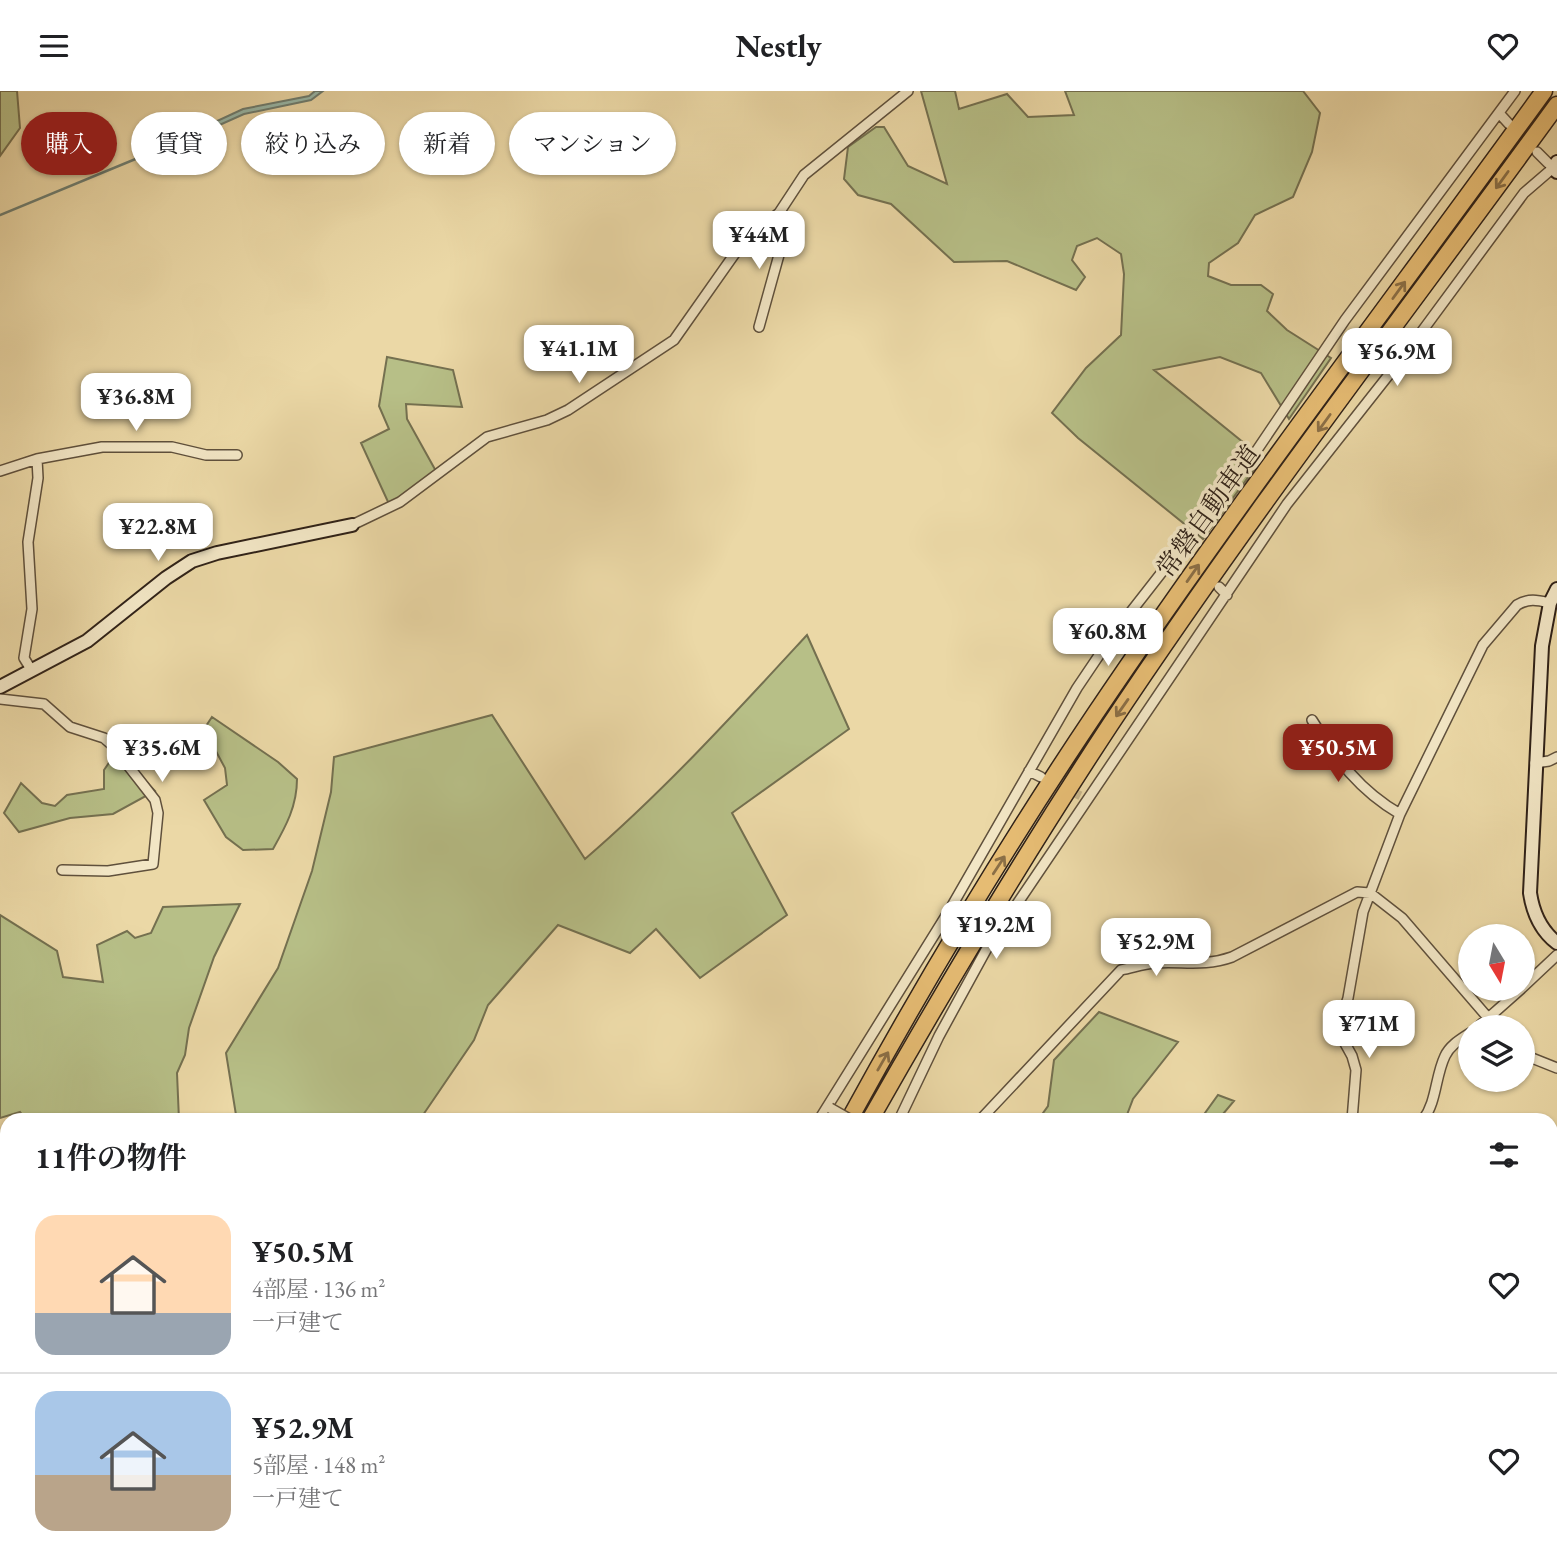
<!DOCTYPE html>
<html lang="ja">
<head>
<meta charset="utf-8">
<style>
  body { margin:0; font-family:"EB Garamond","Noto Serif JP",serif; background:#f6f6f6; color:#202124; height:100vh; display:flex; flex-direction:column; font-size:26px; white-space:nowrap }
  * { box-sizing:border-box; margin:0 }
  p { font-size:23px; color:#757577 }
  .icon { flex:none; width:38px; height:38px; fill:none; stroke:currentColor; stroke-width:2; stroke-linecap:round; stroke-linejoin:round }
  .map { position:relative; flex:1; overflow:hidden }
  .panel { position:absolute; left:0px; top:1022px; width:1558px; height:448px; display:flex; flex-direction:column; background:#fff; border-radius:21px 21px 0 0; box-shadow:0 2px 5px #0004 }
  .panel>* { flex:none }
  .guide { position:absolute; left:21px; top:21px; width:700px; height:63px; display:flex; gap:14px }
  .needle { width:46px; rotate:170deg }
  .tools { position:absolute; left:1458px; top:833px; display:grid; gap:14px }
  .tools a { display:grid; place-items:center; width:77px; height:77px; border-radius:50%; background:#fff; box-shadow:0 2px 5px #0004; font-size:35px }
  .price { position:absolute; translate:-50% -60px; padding:0 16px; border-radius:14px; background:#fff; color:#222; font-size:23px; line-height:46px; filter:drop-shadow(0 2px 4px #0008) }
  .price::after { content:''; position:absolute; left:50%; top:42px; width:21px; height:16px; margin-left:-10px; background:inherit; clip-path:polygon(0 0,100% 0,50% 100%) }
  .price.on { background:#8f2418; color:#fff }
  ul { padding:0; list-style:none }
  li { display:flex; align-items:center; gap:21px; height:175px; padding:0 35px }
  li+li { border-top:2px solid #e0e0e0 }
  li span { display:grid; place-items:center; flex:none; width:196px; height:140px; border-radius:21px; color:#555 }
  li>.icon { margin-inline-start:auto }
  span .icon { width:84px; height:84px; fill:#fffc; stroke-width:1 }
  li b { font-size:30px }
  h2 { display:flex; justify-content:space-between; align-items:center; height:84px; padding:0 35px; font-size:30px }
  .chip { padding:0 24px; border-radius:32px; background:#fff; box-shadow:0 2px 5px #0004; font-size:24px; line-height:63px }
  .chip.on { background:#8f2418; color:#fff }
  header { display:flex; justify-content:space-between; align-items:center; height:91px; padding:0 35px; background:#fff; font-size:32px; font-weight:700 }
  .map>svg:first-child { display:block }
  .green { fill:#b7bf87; stroke:#747050; stroke-width:2 }
  .water { fill:#98b9aa; stroke:#6e7d70; stroke-width:2 }
  .lines { fill:none; stroke-linecap:round; stroke-linejoin:round }
  .stream { stroke:#6e7d70; stroke-width:2.5 }
  .river { stroke:#98b9aa; stroke-width:14 }
  .street-tunnel { stroke:#c6b48a; stroke-width:9; stroke-dasharray:9 4.5; stroke-linecap:butt }
  .street-casing { stroke:#5f503c; stroke-width:12 }
  .secondary-casing { stroke:#302218; stroke-width:16 }
  .highway-casing { stroke:#302218; stroke-width:19 }
  .street { stroke:#f2e6c5; stroke-width:9 }
  .secondary { stroke:#f2e6c5; stroke-width:12 }
  .highway { stroke:#e6bc73; stroke-width:16 }
  .street-bridge-casing { stroke:#5f503c; stroke-width:12; stroke-linecap:butt }
  .street-bridge { stroke:#f2e6c5; stroke-width:9 }
  .oneway { stroke:#8b6f46 }
  .labels { text-anchor:middle; stroke-width:7; stroke-linejoin:round; paint-order:stroke }
  .street-label { font-size:26px; fill:#302218; stroke:#f2e6c5 }
</style>
</head>
<body>
<header><svg class="icon" aria-label="menu" viewBox="0 0 24 24"><path d="M4 6h16M4 12h16M4 18h16"/></svg>Nestly<svg class="icon" aria-label="heart" viewBox="0 0 24 24"><path d="M12 20l-8-8c-3-5 5-10 8-4 3-6 11-1 8 4z"/></svg></header>
<div class="map">
<svg width="1557" height="1470" viewBox="0 0 1557 1470">
  <rect width="100%" height="100%" fill="#ebd8a6"/>
  <filter id="stains"><feTurbulence type="fractalNoise" baseFrequency=".00286" numOctaves="4"/><feColorMatrix values="0 0 0 0 .2 0 0 0 0 .09 0 0 0 0 .02 0 0 0 .5 -.17"/></filter>
  <radialGradient id="worn" r=".72"><stop offset=".6" stop-color="#630" stop-opacity="0"/><stop offset="1" stop-color="#630" stop-opacity=".3"/></radialGradient>
  <!-- green -->
  <path class="green" d="M0,0H17L20,37L0,65Z
    M921,0H955L959,18L1007,3L1028,26L1074,24L1065,0H1303L1320,22L1312,61L1293,106L1255,124L1238,152L1209,172L1208,185L1231,194H1261L1273,203L1267,220L1287,239L1331,267L1289,328L1261,282L1220,266L1154,279L1244,352L1260,370L1203,448L1078,347L1052,322L1086,277L1121,244L1124,183L1121,163L1097,147L1077,155L1072,169L1085,186L1076,199L1007,170L954,171L891,113L858,104L844,88L848,56L876,36H884L908,75L947,93Z
    M387,266L453,279L462,316L406,313L407,328L437,382L389,413L361,352L389,338L379,315Z
    M807,544L849,638L732,722L787,824L700,887L656,838L630,862L558,834L488,914L474,949L423,1024L407,1029H248L236,1024L226,962L278,877L312,780L331,701L334,666L492,624L585,768C665,699 736,621 807,544Z
    M212,626L278,671L297,688C297,715 286,735 273,758L243,759L226,746L204,709L227,694L225,677L204,638Z
    M117,660L155,700L113,723L70,727L19,741L4,722L21,692L42,712L55,715L67,704L104,698V679Z
    M240,813L214,866L189,937L185,964L177,982L179,1029H26L20,1021L0,1027V824L57,860L63,886L103,891L97,854L127,840L135,847L151,842L163,816Z
    M1099,921L1178,951L1133,1008L1125,1029H1038L1048,1015L1054,969Z
    M1218,1004L1234,1010L1218,1029H1200Z
    M0,1099L7,1115V1170L0,1169Z
    M1557,1248V1358L1551,1361V1267Z"/>
  <!-- water -->
  <path class="water" d="M315,0H323L311,9L244,23L177,53L176,49L243,18L309,5Z"/>
  <g class="lines">
    <!-- stream -->
    <path class="stream" d="M0,124L179,50"/>
    <!-- river -->
    <path class="river" d="M158,1463L198,1470
      M35,1470L69,1463"/>
    <!-- street-tunnel -->
    <path class="street-tunnel" d="M1048,689L1081,705"/>
    <defs>
      <path id="street" d="M1499,22L1509,33
        M759,236L787,135L779,122
        M0,380L37,368L102,356H172L206,364H237
        M352,434L400,411L487,346L547,329L568,319L674,249L743,151L779,122L804,84L908,0
        M1219,496L1227,504
        M32,580L24,567L32,518L28,451L38,387L37,368
        M0,608L44,613L70,636L104,647L112,654L155,709L158,722L153,773L108,780L62,779
        M1312,629C1336,668 1360,700 1400,723
        M1535,672L1549,670L1557,666
        M1029,680L1041,686
        M1522,897L1557,864
        M1478,936L1521,898
        M1522,963L1557,977
        M819,1029L949,820L1077,597L1112,545L1255,362L1345,229L1515,0
        M899,1029L939,945L986,859L1287,413L1406,262L1524,102L1553,77L1537,61
        M980,1029L1121,879C1132,877 1143,873 1154,872C1183,870 1204,876 1232,866L1357,801L1370,802L1402,827L1496,936
        M1352,1029L1356,979L1352,965L1341,945V929L1348,907L1363,821L1400,723L1483,554L1517,514C1529,507 1537,509 1550,512
        M1423,1029C1437,1010 1435,986 1445,965C1450,954 1461,948 1470,942
        M0,1264L7,1262
        M1550,1366L1557,1364
        M1550,1427L1557,1446"/>
      <path id="secondary" d="M1557,71L1553,77L1557,81
        M1557,498L1550,512L1542,555L1530,802C1533,822 1540,839 1557,852
        M0,596L87,550L166,487L192,470L217,462L352,434"/>
      <path id="highway" d="M849,1029C925,890 1007,754 1095,623C1238,411 1394,207 1544,0
        M870,1029C946,895 1025,763 1110,634C1251,422 1407,220 1557,14
        M614,1470L617,1463
        M628,1470L631,1463
        M647,1470L650,1463"/>
    </defs>
    <!-- street casing -->
    <use href="#street" class="street-casing"/>
    <!-- secondary casing -->
    <use href="#secondary" class="secondary-casing"/>
    <!-- highway casing -->
    <use href="#highway" class="highway-casing"/>
    <!-- street -->
    <use href="#street" class="street"/>
    <!-- secondary -->
    <use href="#secondary" class="secondary"/>
    <!-- highway -->
    <use href="#highway" class="highway"/>
    <defs>
      <path id="street-bridge" d="M830,1017L851,1029"/>
    </defs>
    <!-- street-bridge casing -->
    <use href="#street-bridge" class="street-bridge-casing"/>
    <!-- street-bridge -->
    <use href="#street-bridge" class="street-bridge"/>
  </g>
  <!-- one-way arrows -->
  <defs><path id="oneway-shaft" d="M-6 0H5M1.5-3L5.5 0L1.5 3" fill="none" stroke-width="1.6" stroke-linecap="round" stroke-linejoin="round" transform="scale(1.75)"/></defs>
  <g class="oneway">
    <use href="#oneway-shaft" transform="translate(1502 89) rotate(126)"/>
    <use href="#oneway-shaft" transform="translate(1399 199) rotate(-54)"/>
    <use href="#oneway-shaft" transform="translate(1324 332) rotate(126)"/>
    <use href="#oneway-shaft" transform="translate(1193 482) rotate(-55)"/>
    <use href="#oneway-shaft" transform="translate(1122 617) rotate(125)"/>
    <use href="#oneway-shaft" transform="translate(999 774) rotate(-57)"/>
    <use href="#oneway-shaft" transform="translate(883 970) rotate(-60)"/>
  </g>
  <g class="labels">
    <!-- street labels -->
    <g class="street-label">
      <text transform="translate(1208 420) rotate(-54)" y="9">常磐自動車道</text>
    </g>
  </g>
  <rect width="100%" height="100%" filter="url(#stains)"/>
  <rect width="100%" height="100%" fill="url(#worn)"/>
</svg>
<div class="tools">
<a><svg class="needle" viewBox="-14 -14 28 28"><path d="M0-13l5 13h-10z" fill="#e53935"/><path d="M0 13l5-13h-10z" fill="#757577"/></svg></a>
<a><svg class="icon" aria-label="layers" viewBox="0 0 24 24"><path d="M12 4l9 5-9 5-9-5zM3 14l9 5 9-5"/></svg></a>
</div>
<b class="price" style="left:759px;top:180px">¥44M</b>
<b class="price" style="left:579px;top:294px">¥41.1M</b>
<b class="price" style="left:1397px;top:297px">¥56.9M</b>
<b class="price" style="left:136px;top:342px">¥36.8M</b>
<b class="price" style="left:158px;top:472px">¥22.8M</b>
<b class="price" style="left:1108px;top:577px">¥60.8M</b>
<b class="price" style="left:162px;top:693px">¥35.6M</b>
<b class="price on" style="left:1338px;top:693px">¥50.5M</b>
<b class="price" style="left:996px;top:870px">¥19.2M</b>
<b class="price" style="left:1156px;top:887px">¥52.9M</b>
<b class="price" style="left:1369px;top:969px">¥71M</b>
<div class="guide">
<a class="chip on">購入</a>
<a class="chip">賃貸</a>
<a class="chip">絞り込み</a>
<a class="chip">新着</a>
<a class="chip">マンション</a>
</div>
<section class="panel">
<h2>11件の物件<svg class="icon" aria-label="filters" viewBox="0 0 24 24"><path d="M4 7h16M4 17h16"/><circle cx="9" cy="7" r="2"/><circle cx="15" cy="17" r="2"/></svg></h2>
<ul>
<li><span style="background:linear-gradient(#ffd9b3 70%,#9aa5b1 0)"><svg class="icon" aria-label="home" viewBox="0 0 24 24"><path d="M3 11l9-7 9 7M6 9v11h12V9"/></svg></span><div><b>¥50.5M</b><p>4部屋 · 136 m²</p><p>一戸建て</p></div><svg class="icon" aria-label="heart" viewBox="0 0 24 24"><path d="M12 20l-8-8c-3-5 5-10 8-4 3-6 11-1 8 4z"/></svg></li>
<li><span style="background:linear-gradient(#a9c7e8 60%,#b9a48a 0)"><svg class="icon" aria-label="home" viewBox="0 0 24 24"><path d="M3 11l9-7 9 7M6 9v11h12V9"/></svg></span><div><b>¥52.9M</b><p>5部屋 · 148 m²</p><p>一戸建て</p></div><svg class="icon" aria-label="heart" viewBox="0 0 24 24"><path d="M12 20l-8-8c-3-5 5-10 8-4 3-6 11-1 8 4z"/></svg></li>
</ul>
</section>
</div>
</body>
</html>
